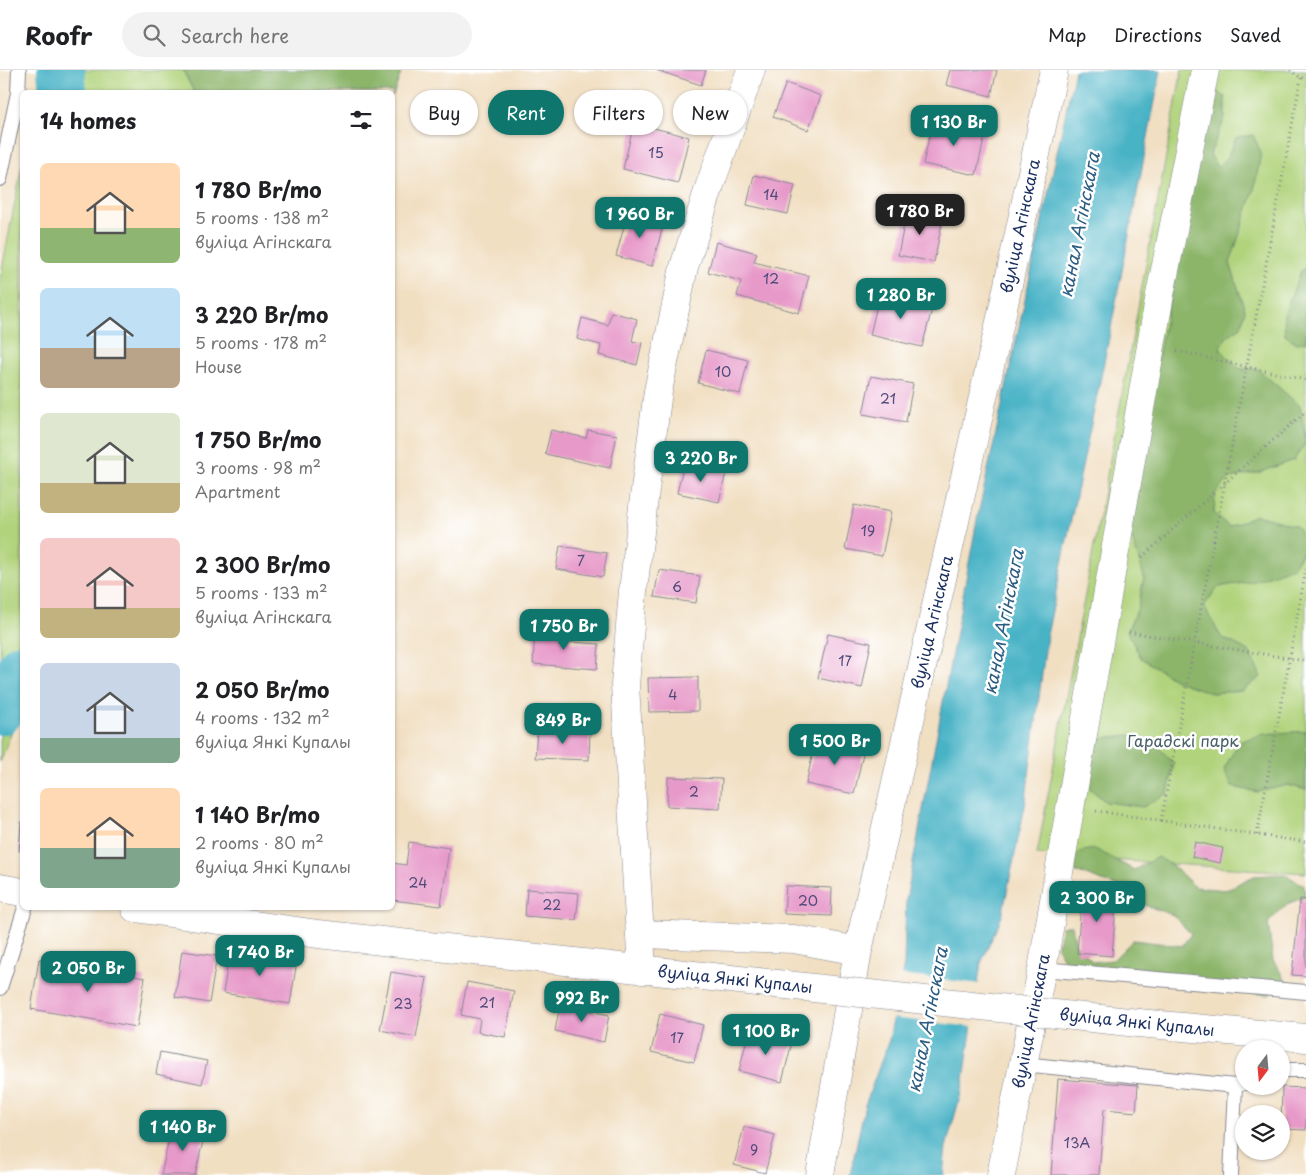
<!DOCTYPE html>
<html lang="en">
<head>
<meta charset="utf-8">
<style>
  body { margin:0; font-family:"Playpen Sans",sans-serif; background:#f2f2f2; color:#202124; height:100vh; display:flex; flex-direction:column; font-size:19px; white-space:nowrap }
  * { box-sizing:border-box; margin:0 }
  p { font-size:16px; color:#757577 }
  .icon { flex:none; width:28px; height:28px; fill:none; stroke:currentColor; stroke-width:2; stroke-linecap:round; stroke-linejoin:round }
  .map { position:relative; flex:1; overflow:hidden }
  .details { position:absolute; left:20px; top:20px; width:375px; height:820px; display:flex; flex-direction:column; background:#fff; border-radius:8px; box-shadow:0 1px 4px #0004 }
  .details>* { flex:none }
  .guide { position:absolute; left:410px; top:20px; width:475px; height:45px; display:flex; gap:10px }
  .needle { width:32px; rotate:196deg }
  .controls { position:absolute; left:1235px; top:970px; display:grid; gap:10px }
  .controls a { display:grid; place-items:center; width:55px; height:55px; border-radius:50%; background:#fff; box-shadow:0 1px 4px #0004; font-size:25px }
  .price { position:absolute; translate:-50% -42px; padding:0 11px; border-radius:10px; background:#0f766e; color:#fff; font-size:16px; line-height:32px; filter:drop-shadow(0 1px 2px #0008) }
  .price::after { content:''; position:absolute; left:50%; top:30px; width:15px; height:11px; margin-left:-8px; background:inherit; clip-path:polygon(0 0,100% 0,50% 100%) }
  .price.selected { background:#222; color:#fff }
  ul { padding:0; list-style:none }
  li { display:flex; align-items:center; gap:15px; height:125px; padding:0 20px }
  li span { display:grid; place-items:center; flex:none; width:140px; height:100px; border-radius:8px; color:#555 }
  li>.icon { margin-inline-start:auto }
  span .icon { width:60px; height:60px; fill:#fffc; stroke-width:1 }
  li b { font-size:21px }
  h2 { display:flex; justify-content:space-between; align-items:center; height:60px; padding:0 20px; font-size:21px }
  .chip { padding:0 18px; border-radius:22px; background:#fff; box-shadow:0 1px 4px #0004; font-size:18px; line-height:45px }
  .chip.selected { background:#0f766e; color:#fff }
  header { display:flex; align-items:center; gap:30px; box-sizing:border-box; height:70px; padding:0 25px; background:#fff; border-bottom:1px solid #e0e0e0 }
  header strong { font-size:24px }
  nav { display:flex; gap:28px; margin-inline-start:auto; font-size:18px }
  .search { width:350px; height:45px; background:#f2f2f2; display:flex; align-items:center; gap:12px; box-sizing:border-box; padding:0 18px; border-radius:28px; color:#757577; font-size:19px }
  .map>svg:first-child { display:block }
  .green { fill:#b1d37b; stroke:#66816c }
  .forest { fill:#8cb56b; stroke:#547264 }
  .water { fill:#48b3c6; stroke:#327192 }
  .pier { fill:#f1dfc2 }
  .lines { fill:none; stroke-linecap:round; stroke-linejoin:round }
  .river { stroke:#48b3c6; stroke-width:48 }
  .building { fill:#e79ac9 }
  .lane-casing { stroke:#868790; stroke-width:16 }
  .street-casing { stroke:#868790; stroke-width:29 }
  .primary-casing { stroke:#868790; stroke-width:29 }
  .path { stroke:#868790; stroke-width:3; stroke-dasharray:1 4; stroke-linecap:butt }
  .lane { stroke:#fff; stroke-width:14 }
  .street { stroke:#fff; stroke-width:28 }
  .primary { stroke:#fff; stroke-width:28 }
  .primary-bridge-casing { stroke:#868790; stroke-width:29; stroke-linecap:butt }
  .primary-bridge { stroke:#fff; stroke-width:28 }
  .labels { text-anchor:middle; stroke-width:5; stroke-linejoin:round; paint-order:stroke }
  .number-label { font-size:14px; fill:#4e4a79 }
  .street-label { font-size:16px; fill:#1b2f5e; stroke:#fff }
  .park-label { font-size:16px; fill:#486067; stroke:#fff }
  .water-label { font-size:18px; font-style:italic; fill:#2b5d82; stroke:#fff }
</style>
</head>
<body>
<header>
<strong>Roofr</strong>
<div class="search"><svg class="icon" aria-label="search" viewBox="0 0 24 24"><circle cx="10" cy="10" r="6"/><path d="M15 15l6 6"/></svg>Search here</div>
<nav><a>Map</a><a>Directions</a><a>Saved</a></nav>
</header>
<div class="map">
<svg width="1306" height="1105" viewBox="0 0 1306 1105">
  <rect width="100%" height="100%" fill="#fff"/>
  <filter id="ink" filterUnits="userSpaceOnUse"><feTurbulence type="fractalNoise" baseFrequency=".02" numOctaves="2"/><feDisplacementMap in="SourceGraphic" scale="10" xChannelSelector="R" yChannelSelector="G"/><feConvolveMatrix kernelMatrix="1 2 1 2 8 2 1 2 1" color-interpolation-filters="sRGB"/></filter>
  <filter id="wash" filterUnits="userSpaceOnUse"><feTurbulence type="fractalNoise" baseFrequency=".0096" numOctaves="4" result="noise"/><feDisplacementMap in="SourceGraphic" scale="20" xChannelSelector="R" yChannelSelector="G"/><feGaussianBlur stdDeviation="1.12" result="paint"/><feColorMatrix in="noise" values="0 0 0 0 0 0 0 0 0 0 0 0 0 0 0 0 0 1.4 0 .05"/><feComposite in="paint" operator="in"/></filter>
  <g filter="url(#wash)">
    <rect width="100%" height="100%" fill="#f1dfc2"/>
    <!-- green -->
    <path class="green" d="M42,0H183L194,22H37Z
      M1182,0H1306V803L1037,785Z
      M22,96V643L12,661L0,692V209Z"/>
    <!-- forest -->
    <path class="forest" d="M183,0H402L393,26L392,22H194Z
      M1217,21L1225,27V48L1210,84L1217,97L1227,87L1236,68L1253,65L1261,83L1254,120L1230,193L1245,240L1241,257L1226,267L1220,279L1240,299H1258L1300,336L1306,372L1294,390L1261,402L1230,408L1215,424L1214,443L1229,457L1256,445L1296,456L1306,471V476L1293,497L1255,511L1218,517L1204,536L1221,567L1249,581L1261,607L1242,621L1211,623L1177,611L1141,588L1127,561L1138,538L1144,507L1126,449L1207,40Z
      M1306,198V272L1297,273L1285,265L1284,245L1301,201Z
      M1306,661V720L1288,715L1258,722L1232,717L1224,699L1239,672L1262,664Z
      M1129,665L1154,673L1174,693L1168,723L1143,737L1106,732L1088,717L1081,700L1087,680L1102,668Z
      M1095,779L1134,800L1158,787L1173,796L1195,817L1225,820L1254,806L1284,804L1304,815L1305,827L1287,834L1268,853L1273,890L1287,913L1269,925L1098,903L1065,891L1057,877L1062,857L1072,855L1075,873L1093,892L1113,890L1133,870L1182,876L1191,864L1173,845L1130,830L1122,818L1069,799L1066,791L1082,781Z"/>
    <!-- water -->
    <path class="water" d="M1075,0H1161L1108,273L1047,565L1025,736L1002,846L981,893L963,1016L946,1077L943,1105H850L865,1035L889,970L904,894L906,830L977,450Z"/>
    <!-- pier -->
    <path class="pier" d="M899,905L981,914L975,957L891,948Z"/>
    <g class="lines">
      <!-- river -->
      <path class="river" d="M61,0L63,22
        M0,641L22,597"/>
    </g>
    <g id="blocks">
      <!-- building -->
      <path class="building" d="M656,0H706L701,15Z
        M950,0H997L991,26L946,15Z
        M786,13L821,26L808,60L773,47Z
        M933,50L986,61L976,105L923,94Z
        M634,53L689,67L678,113L623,99Z
        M754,105L795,115L788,144L747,135Z
        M907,140L943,148L934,192L898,185Z
        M628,142L664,152L652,196L616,186Z
        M716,172L757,183L754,192L809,206L799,243L737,226L741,211L708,202Z
        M880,222L933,235L922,277L870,265Z
        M611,242L637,249L632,271L642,273L637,295L599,285L601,275L577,269L582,248L608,255Z
        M706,280L748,290L740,324L698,313Z
        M871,306L913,314L906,352L863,344Z
        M551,360L586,368L588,360L617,365L610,398L545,384Z
        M684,393L726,403L719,432L677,423Z
        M854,435L891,442L882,486L845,479Z
        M560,476L607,483L603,507L556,499Z
        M659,500L700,506L696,533L654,527Z
        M535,560L570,562V572L599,574L597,599L533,594Z
        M828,564L871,573L862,618L818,608Z
        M698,607V641L649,642L648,608Z
        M537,659L590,661L589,690L535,688Z
        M816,669L864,679L854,724L806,714Z
        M668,707L722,709L720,739L667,736Z
        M21,752H22V782L19,781Z
        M409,772L449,778L441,836L392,830V793L406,795Z
        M1195,772L1223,778L1220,793L1192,787Z
        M786,816L832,818L831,846L784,844Z
        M527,819L579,823L576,850L525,846Z
        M1082,820L1117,823L1112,886L1077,883Z
        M1300,829L1306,830V906L1292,905Z
        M230,880L297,891L290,934L223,923Z
        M182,881L217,886L209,933L175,927Z
        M39,889L145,908L137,957L31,939Z
        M391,902L427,908L416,967L380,960Z
        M467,912L514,921L505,967L478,962L480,949L461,945Z
        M560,935L609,945L604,972L555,961Z
        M660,944L703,955L694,992L651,982Z
        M749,961L792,972L782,1012L739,1001Z
        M160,982L207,991L202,1014L156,1004Z
        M1058,1009L1138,1015L1136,1042L1104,1039L1099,1105H1051Z
        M1282,1017L1306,1018V1060L1281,1059Z
        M172,1055L205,1063L195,1105H161Z
        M744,1057L775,1065L765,1103L734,1095Z"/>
    </g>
  </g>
  <g filter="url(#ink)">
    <use href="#blocks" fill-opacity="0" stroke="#868790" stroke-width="1"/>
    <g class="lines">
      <defs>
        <path id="lane" d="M0,109L18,23L19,0
          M1042,899L1306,922
          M0,918L25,838
          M1023,994L1235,1016L1244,1013
          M1281,1000H1306
          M1231,1105L1235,1016"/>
        <path id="street" d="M640,864L794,869L858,881
          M642,900L625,615L633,521L645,420L658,321L684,197L710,115L751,0
          M820,1105L858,881L1002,243L1054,0
          M1001,1105L1042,899L1159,230L1205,0"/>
        <path id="primary" d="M0,818L22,822
          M135,838L318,864L758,912
          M1138,953L1306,968"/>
      </defs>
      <!-- lane casing -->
      <use href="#lane" class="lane-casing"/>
      <!-- street casing -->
      <use href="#street" class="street-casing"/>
      <!-- primary casing -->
      <use href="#primary" class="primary-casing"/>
      <!-- path -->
      <path class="path" d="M1290,0L1301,8H1306
        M1177,281L1306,310
        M1142,487L1306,341
        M1129,562L1306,591
        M1096,741L1306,772
        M1161,751L1301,8
        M1257,765L1306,499"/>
      <!-- lane -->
      <use href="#lane" class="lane"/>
      <!-- street -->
      <use href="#street" class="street"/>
      <!-- primary -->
      <use href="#primary" class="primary"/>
      <defs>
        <path id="primary-bridge" d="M758,912L1138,953"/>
      </defs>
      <!-- primary-bridge casing -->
      <use href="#primary-bridge" class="primary-bridge-casing"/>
      <!-- primary-bridge -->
      <use href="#primary-bridge" class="primary-bridge"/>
    </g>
  </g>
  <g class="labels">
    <!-- number labels -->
    <g class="number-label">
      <text x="656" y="88">15</text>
      <text x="771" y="130">14</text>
      <text x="771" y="214">12</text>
      <text x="723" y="307">10</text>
      <text x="888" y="334">21</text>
      <text x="868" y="466">19</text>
      <text x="581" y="496">7</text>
      <text x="677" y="522">6</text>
      <text x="845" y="596">17</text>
      <text x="673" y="630">4</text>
      <text x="694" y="727">2</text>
      <text x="418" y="818">24</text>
      <text x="808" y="836">20</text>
      <text x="552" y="840">22</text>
      <text x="487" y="938">21</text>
      <text x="403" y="939">23</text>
      <text x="677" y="973">17</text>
      <text x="1077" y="1078">13А</text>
      <text x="754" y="1085">9</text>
    </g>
    <!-- street labels -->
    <g class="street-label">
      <text transform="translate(1020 156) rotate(-78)" y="6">вуліца Агінскага</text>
      <text transform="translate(932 552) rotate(-77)" y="6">вуліца Агінскага</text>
      <text transform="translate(735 909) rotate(6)" y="6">вуліца Янкі Купалы</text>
      <text transform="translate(1031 951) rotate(-79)" y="6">вуліца Агінскага</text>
      <text transform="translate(1137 952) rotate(6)" y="6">вуліца Янкі Купалы</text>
    </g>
    <!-- park labels -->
    <g class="park-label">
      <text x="1183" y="677">Гарадскі парк</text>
    </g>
    <!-- water labels -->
    <g class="water-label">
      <text transform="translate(1080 155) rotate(-79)" y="6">канал Агінскага</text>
      <text transform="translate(1004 552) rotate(-79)" y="6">канал Агінскага</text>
      <text transform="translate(928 950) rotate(-79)" y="6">канал Агінскага</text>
    </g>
  </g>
</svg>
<div class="controls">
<a><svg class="needle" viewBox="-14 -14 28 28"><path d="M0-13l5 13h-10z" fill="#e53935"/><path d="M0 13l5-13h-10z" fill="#757577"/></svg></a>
<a><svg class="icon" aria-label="layers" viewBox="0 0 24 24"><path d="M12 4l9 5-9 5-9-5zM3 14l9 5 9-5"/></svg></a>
</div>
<b class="price" style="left:954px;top:77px">1 130 Br</b>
<b class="price selected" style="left:920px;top:166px">1 780 Br</b>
<b class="price" style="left:640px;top:169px">1 960 Br</b>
<b class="price" style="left:901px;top:250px">1 280 Br</b>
<b class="price" style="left:701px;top:413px">3 220 Br</b>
<b class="price" style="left:564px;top:581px">1 750 Br</b>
<b class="price" style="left:563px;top:675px">849 Br</b>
<b class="price" style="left:835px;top:696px">1 500 Br</b>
<b class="price" style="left:1097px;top:853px">2 300 Br</b>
<b class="price" style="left:260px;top:907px">1 740 Br</b>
<b class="price" style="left:88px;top:923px">2 050 Br</b>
<b class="price" style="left:582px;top:953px">992 Br</b>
<b class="price" style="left:766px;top:986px">1 100 Br</b>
<b class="price" style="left:183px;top:1082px">1 140 Br</b>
<div class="guide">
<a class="chip">Buy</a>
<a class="chip selected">Rent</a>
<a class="chip">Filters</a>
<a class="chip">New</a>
</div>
<section class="details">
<h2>14 homes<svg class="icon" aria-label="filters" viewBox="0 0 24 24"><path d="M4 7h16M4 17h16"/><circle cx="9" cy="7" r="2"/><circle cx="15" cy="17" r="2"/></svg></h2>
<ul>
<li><span style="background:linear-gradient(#ffd9b3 65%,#8fb573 0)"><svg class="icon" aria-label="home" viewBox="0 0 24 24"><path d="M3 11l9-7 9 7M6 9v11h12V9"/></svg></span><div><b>1 780 Br/mo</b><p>5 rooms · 138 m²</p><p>вуліца Агінскага</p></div></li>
<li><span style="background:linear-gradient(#bfe0f5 60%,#b9a48a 0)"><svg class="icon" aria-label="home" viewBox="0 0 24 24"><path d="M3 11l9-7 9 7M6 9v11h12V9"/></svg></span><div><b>3 220 Br/mo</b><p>5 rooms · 178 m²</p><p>House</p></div></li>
<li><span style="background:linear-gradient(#dfe7d0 70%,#c2b280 0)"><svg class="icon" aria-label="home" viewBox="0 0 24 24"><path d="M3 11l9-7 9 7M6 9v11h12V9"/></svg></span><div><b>1 750 Br/mo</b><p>3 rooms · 98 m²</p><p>Apartment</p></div></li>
<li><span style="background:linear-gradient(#f6c9c9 70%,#c2b280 0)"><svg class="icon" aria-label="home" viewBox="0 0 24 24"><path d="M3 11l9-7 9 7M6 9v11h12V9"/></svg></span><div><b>2 300 Br/mo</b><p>5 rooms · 133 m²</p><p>вуліца Агінскага</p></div></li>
<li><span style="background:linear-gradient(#c9d6e8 75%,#7fa58c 0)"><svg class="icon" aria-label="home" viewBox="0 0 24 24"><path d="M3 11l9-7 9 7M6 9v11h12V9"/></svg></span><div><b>2 050 Br/mo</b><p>4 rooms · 132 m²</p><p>вуліца Янкі Купалы</p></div></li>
<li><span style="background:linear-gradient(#ffd9b3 60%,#7fa58c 0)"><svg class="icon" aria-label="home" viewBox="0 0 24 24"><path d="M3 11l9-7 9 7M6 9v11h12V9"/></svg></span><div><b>1 140 Br/mo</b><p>2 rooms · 80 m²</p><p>вуліца Янкі Купалы</p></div></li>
</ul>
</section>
</div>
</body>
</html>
